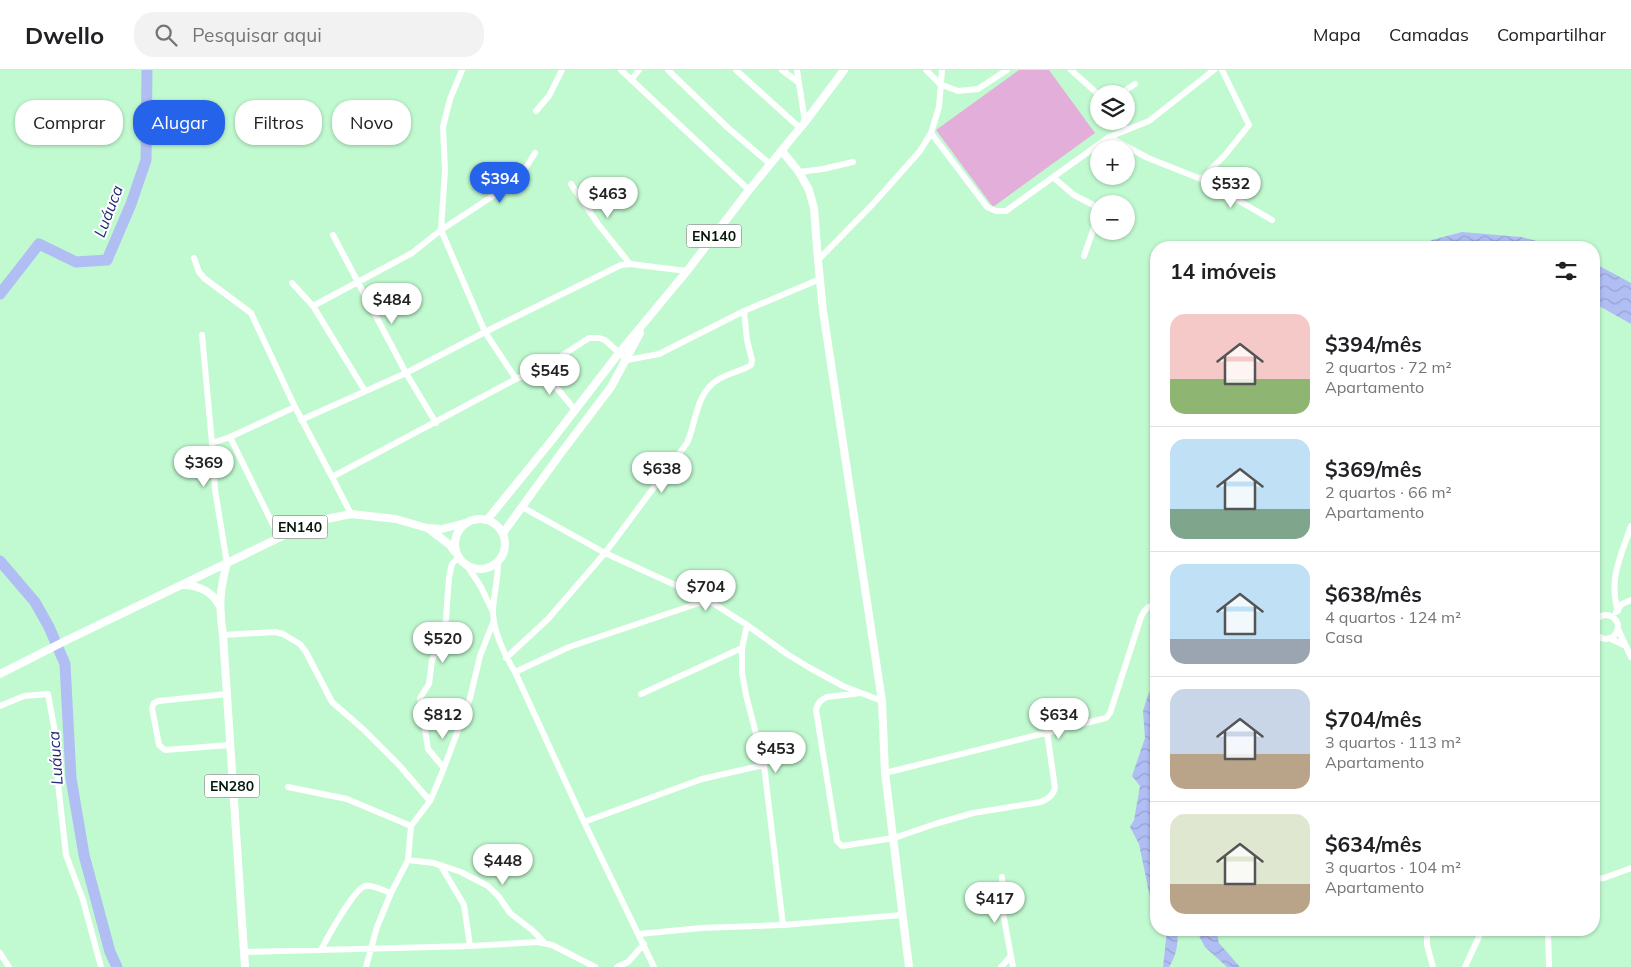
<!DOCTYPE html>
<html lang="pt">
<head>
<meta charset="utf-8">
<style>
  body { margin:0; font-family:Mulish,sans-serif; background:#f2f2f2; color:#202124; height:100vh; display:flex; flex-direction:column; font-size:19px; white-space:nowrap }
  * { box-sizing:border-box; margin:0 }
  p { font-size:16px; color:#757577 }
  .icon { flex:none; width:28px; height:28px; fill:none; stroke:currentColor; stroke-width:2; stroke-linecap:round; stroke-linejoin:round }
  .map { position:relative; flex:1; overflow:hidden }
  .side { position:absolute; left:1150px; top:171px; width:450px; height:695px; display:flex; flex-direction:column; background:#fff; border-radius:20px; box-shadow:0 1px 4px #0004 }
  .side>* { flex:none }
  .banner { position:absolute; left:15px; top:30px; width:475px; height:45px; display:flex; gap:10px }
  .buttons { position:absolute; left:1090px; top:15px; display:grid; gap:10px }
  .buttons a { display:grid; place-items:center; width:45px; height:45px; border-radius:50%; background:#fff; box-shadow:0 1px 4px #0004; font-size:25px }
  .price { position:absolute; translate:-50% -42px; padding:0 11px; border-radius:18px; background:#fff; color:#222; font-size:16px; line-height:32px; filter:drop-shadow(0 1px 2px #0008) }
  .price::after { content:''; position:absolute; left:50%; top:30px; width:15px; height:11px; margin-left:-8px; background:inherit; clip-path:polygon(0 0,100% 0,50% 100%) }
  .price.selected { background:#2563eb; color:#fff }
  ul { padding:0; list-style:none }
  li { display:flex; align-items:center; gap:15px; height:125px; padding:0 20px }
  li+li { border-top:1px solid #e0e0e0 }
  li span { display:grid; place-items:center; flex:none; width:140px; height:100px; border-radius:15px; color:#555 }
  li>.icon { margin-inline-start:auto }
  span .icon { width:60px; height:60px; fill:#fffc; stroke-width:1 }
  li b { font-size:21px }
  h2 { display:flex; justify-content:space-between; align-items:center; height:60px; padding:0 20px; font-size:21px }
  .chip { padding:0 18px; border-radius:20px; background:#fff; box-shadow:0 1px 4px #0004; font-size:18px; line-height:45px }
  .chip.selected { background:#2563eb; color:#fff }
  header { display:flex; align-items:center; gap:30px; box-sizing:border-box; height:70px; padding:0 25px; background:#fff; border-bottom:1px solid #e0e0e0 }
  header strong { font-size:24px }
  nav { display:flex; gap:28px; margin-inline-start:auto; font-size:18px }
  .search { width:350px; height:45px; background:#f2f2f2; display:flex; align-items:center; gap:12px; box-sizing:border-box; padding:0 18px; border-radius:20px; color:#757577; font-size:19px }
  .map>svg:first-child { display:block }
  .park { fill:#e4aeda }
  .water { fill:url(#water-waves) }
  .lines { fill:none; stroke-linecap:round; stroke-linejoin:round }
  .river { stroke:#b0bef4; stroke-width:11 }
  .minor { stroke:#fff; stroke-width:6 }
  .major { stroke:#fff; stroke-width:8 }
  .labels { text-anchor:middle; stroke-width:4; stroke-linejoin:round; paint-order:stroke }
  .shield { fill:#fff; stroke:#4f5d54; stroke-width:1 }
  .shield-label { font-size:14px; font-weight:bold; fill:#04180a }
  .water-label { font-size:16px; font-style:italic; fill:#232a76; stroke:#fff }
</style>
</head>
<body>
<header>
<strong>Dwello</strong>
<div class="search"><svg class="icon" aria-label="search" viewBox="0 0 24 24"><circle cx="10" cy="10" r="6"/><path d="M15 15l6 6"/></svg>Pesquisar aqui</div>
<nav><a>Mapa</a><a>Camadas</a><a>Compartilhar</a></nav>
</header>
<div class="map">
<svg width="1631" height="897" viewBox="0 0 1631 897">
  <defs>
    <pattern id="water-waves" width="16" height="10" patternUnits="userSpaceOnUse" patternTransform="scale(1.25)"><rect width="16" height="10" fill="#b0bef4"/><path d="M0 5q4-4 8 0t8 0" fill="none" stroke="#96a3d0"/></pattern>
  </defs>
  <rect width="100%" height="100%" fill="#c1fad0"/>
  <!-- park -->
  <path class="park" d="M1019,0H1049L1095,63L993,137L936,60Z"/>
  <!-- water -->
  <path class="water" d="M1462,162L1521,167L1559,177H1416L1432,170Z
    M1594,193L1631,213V254L1594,233Z
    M1156,609V835L1150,827L1139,774L1130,757L1134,750L1140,716L1132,706L1145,668L1143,641L1148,625Z
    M1167,860H1177C1179,873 1176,886 1169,897H1163Z
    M1196,860H1216L1219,873L1240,897H1227L1205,877Z"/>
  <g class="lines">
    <!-- river -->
    <path class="river" d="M0,224L39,174L76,192L107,190L131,134L146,90L147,0
      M0,491L35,532L49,557L65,594L71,708L84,785L110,882L117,897"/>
    <!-- minor -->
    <path class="minor" d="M462,0L450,29L443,57L445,100L441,160L485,262L516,309
      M621,0L749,120
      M668,0L727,57L770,94
      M736,0L800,58
      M782,0L798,12
      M797,0L805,52
      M926,0L940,14L958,21L978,19L1007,0
      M1071,0L1099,25
      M1214,0L1149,51L1109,67L1148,88L1201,109L1272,150
      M631,10L639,0
      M1120,24L1135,14
      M536,41L549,26L562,0
      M1120,51L1127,60
      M931,63L987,137L996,141H1006L1109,67
      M799,102L823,99L853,92
      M1054,108L1074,125L1099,138
      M1201,109L1225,85L1249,55L1222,0
      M571,114L598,154L630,194
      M333,165L406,303L436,353
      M1084,186L1099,143
      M194,188L199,202L204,208L251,243L295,337L332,407
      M818,190L872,135L920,81L931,63L939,37L942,0
      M292,213L313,236L365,321
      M313,236L412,183L441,160L502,120L525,99L535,83
      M202,265L212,373
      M541,299L575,340
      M301,350L406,303L485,262L621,195L630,194L687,201
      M522,437L605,483L708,530
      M351,444L332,407L516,309L541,299L589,268H599L605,270L627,290L659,284L744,241L820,209
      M279,467L230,367L295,337
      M227,493L215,420L212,373L230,367
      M498,493C498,509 494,523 493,539C492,559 505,586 515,602L584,752L654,897
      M468,497L481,517L492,540
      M1618,541C1608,509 1621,486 1631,456
      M1616,542L1622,534L1631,530
      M1594 557a12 12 0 1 1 24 0a12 12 0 1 1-24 0Z
      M747,555L742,578V603L746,625L764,695L783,855
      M1618,559L1631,587
      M223,565L275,562L283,564L300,574L306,582L332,632L363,659L399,695L430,731
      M1609,568L1626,576
      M506,588L548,549L605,483L687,373C697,351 695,323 719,309C729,303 742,301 751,295L752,290L747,270L744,241
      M515,602L569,577L708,530L747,555L787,584L810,598L843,616L882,631
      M861,623L827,627C820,630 818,633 816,640L837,771L842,776L894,768L935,754L973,743L1041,732C1047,729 1053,726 1055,718L1047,662
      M227,624L158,631L154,633L152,638L159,675L165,680L230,675
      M641,624L742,578
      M0,636L24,626L48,624L56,668L58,713L66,785L83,830L101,897
      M443,697L428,679L420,628L429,614L432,590L441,571L446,549L449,507L452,494L458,488
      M885,703L1106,648L1110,643L1141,547C1145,539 1147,536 1156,536
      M288,717L347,729L411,756
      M584,752L702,709L764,695
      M408,790L434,793L441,796L464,835L470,876
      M437,794L461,802L488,816L499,827L510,843L532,860L544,872
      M1002,807L1003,843L1013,897
      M1594,809L1604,808L1631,798
      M1427,860V875L1433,897
      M1548,860L1549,897
      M639,864L701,858L783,855L902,845
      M321,880C327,868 354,819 365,816C372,814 384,821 391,823
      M243,882L470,876L538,872L552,875L595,897
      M0,883L9,897
      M366,897L377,857L391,823L408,790L411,756L430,731L442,703L470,628L480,586L494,550
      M617,897L628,892L644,874
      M1001,897L1010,887
      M1465,897L1482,860"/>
    <!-- major -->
    <path class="major" d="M782,81L799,102L809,120L814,138L818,190L823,241L882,631L885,703L909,897
      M455 474a25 25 0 1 1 50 0a25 25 0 1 1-50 0Z
      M487,450L552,370L619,283L687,201L749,120L805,52L844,0
      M429,459L450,475L454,481
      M503,463L561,383L611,317L640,263
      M227,493C219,523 219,535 223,565L245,897
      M184,515C200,516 212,521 219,535
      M0,604L67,570L312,452L351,444L396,449L427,458L442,459L465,453"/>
  </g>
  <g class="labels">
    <!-- shield labels -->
    <g class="shield">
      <rect x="686.5" y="154.5" width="55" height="23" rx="4"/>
      <rect x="272.5" y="445.5" width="55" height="23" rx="4"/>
      <rect x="204.5" y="704.5" width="55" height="23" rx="4"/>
    </g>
    <g class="shield-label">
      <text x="714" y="171">EN140</text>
      <text x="300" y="462">EN140</text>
      <text x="232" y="721">EN280</text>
    </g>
    <!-- water labels -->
    <g class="water-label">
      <text transform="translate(108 141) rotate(-69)" y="6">Luáuca</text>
      <text transform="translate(55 688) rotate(-94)" y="6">Luáuca</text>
    </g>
  </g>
</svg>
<div class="buttons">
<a><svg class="icon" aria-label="layers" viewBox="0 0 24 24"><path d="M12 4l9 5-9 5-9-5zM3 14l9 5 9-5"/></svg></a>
<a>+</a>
<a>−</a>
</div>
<b class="price selected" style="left:500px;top:134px">$394</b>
<b class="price" style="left:1231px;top:139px">$532</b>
<b class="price" style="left:608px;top:149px">$463</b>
<b class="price" style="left:392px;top:255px">$484</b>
<b class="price" style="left:550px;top:326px">$545</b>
<b class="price" style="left:204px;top:418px">$369</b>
<b class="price" style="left:662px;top:424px">$638</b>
<b class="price" style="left:706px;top:542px">$704</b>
<b class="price" style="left:443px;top:594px">$520</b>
<b class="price" style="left:443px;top:670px">$812</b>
<b class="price" style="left:1059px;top:670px">$634</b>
<b class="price" style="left:776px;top:704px">$453</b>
<b class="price" style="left:503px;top:816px">$448</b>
<b class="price" style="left:995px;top:854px">$417</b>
<div class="banner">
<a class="chip">Comprar</a>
<a class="chip selected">Alugar</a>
<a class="chip">Filtros</a>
<a class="chip">Novo</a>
</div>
<section class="side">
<h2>14 imóveis<svg class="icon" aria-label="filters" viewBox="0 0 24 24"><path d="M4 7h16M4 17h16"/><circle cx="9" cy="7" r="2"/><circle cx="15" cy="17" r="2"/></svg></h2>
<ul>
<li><span style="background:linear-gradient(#f6c9c9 65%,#8fb573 0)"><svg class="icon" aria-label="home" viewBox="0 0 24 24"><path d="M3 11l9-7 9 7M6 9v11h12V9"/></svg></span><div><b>$394/mês</b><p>2 quartos · 72 m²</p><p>Apartamento</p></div></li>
<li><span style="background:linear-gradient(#bfe0f5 70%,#7fa58c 0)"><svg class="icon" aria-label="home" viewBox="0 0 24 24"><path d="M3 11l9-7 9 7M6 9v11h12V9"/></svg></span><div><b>$369/mês</b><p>2 quartos · 66 m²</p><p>Apartamento</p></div></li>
<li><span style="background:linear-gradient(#bfe0f5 75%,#9aa5b1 0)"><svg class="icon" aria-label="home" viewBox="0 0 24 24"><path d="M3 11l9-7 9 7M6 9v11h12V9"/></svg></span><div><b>$638/mês</b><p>4 quartos · 124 m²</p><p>Casa</p></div></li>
<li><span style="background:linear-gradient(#c9d6e8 65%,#b9a48a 0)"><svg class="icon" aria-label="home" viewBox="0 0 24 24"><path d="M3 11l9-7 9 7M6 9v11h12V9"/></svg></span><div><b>$704/mês</b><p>3 quartos · 113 m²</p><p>Apartamento</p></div></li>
<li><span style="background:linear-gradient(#dfe7d0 70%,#b9a48a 0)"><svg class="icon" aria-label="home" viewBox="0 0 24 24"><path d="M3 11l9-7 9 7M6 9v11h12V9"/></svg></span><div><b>$634/mês</b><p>3 quartos · 104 m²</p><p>Apartamento</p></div></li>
</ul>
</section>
</div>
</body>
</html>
